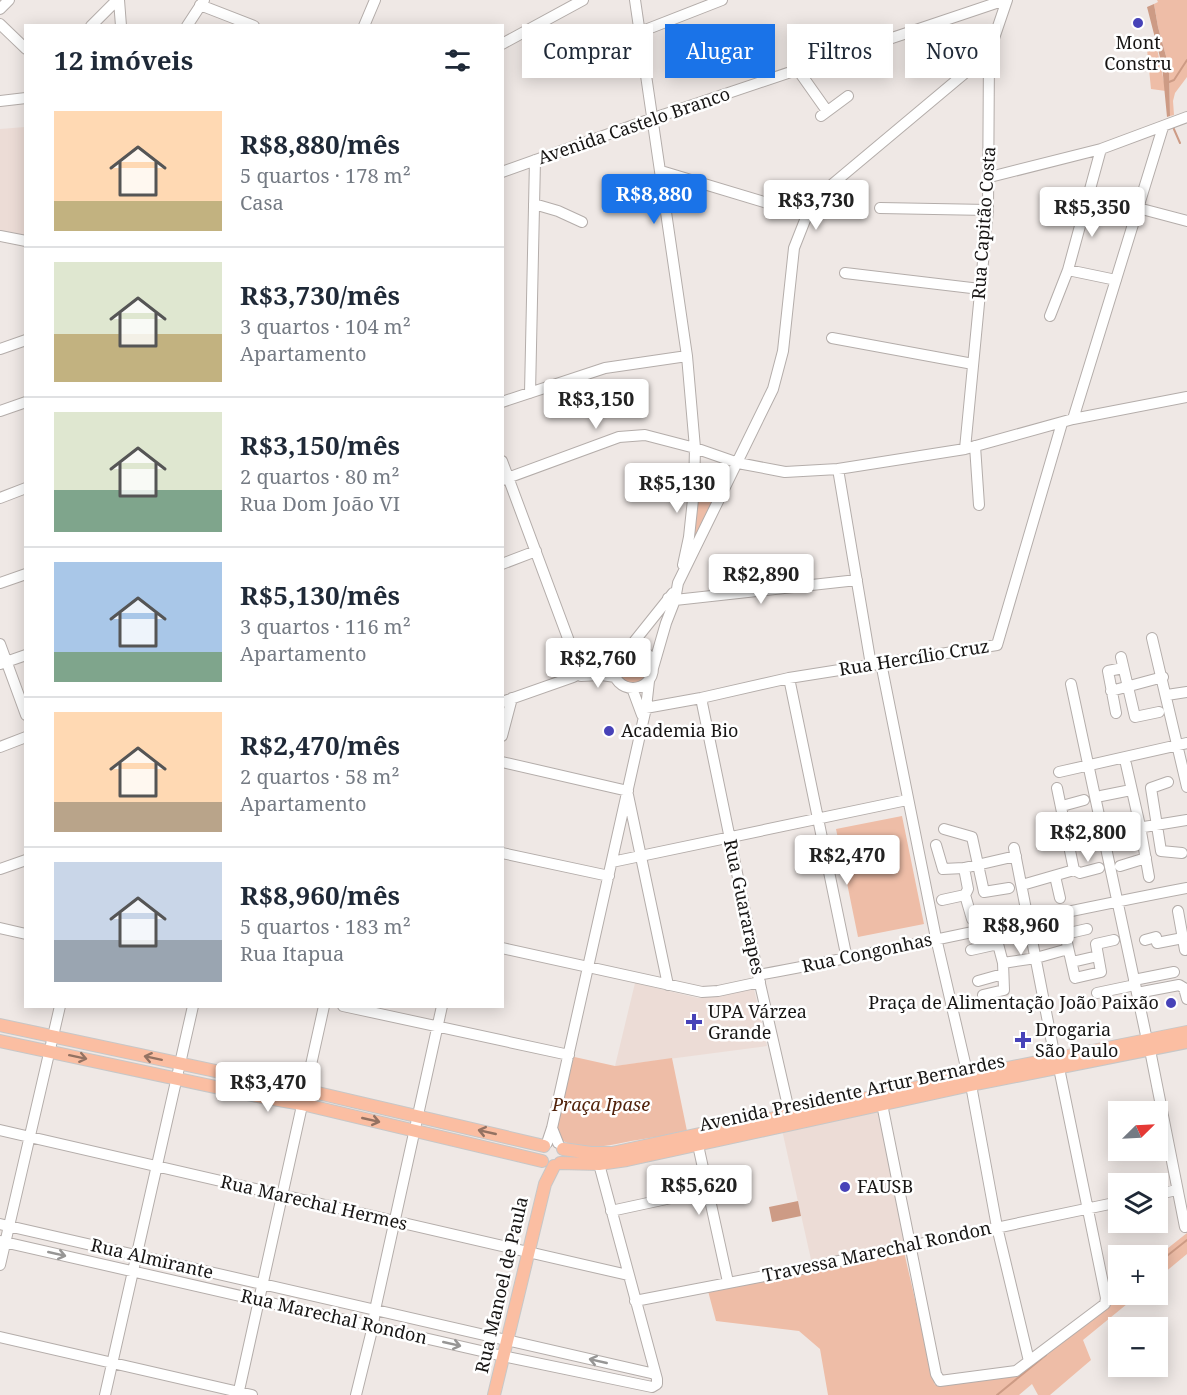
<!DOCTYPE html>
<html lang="pt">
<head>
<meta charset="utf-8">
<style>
  body { margin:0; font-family:"Noto Serif",serif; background:#f2f2f3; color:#1f2937; height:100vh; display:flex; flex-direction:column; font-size:22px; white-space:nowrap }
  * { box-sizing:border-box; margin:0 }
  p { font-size:20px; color:#747a83 }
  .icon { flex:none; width:33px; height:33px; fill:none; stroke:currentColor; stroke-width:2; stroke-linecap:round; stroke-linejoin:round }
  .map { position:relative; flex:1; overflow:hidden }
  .sheet { position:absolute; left:24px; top:24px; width:480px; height:984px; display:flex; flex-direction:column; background:#fff; border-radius:0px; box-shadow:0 3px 15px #0003 }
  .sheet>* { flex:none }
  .top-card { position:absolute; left:522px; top:24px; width:570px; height:54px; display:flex; gap:12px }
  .needle { width:39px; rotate:66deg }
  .buttons { position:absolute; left:1108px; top:1101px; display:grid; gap:12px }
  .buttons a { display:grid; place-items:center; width:60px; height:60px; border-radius:0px; background:#fff; box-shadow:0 3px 15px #0003; font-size:30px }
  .price { position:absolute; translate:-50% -51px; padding:0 14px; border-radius:6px; background:#fff; color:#222; font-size:20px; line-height:39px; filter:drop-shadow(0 2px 3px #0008) }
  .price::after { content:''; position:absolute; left:50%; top:36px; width:18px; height:14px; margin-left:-9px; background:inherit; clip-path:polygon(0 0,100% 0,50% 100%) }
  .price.selected { background:#1a73e8; color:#fff }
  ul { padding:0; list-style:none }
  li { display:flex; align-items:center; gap:18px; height:150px; padding:0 30px }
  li+li { border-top:2px solid #e0e1e3 }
  li span { display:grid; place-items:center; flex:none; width:168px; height:120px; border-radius:0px; color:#555 }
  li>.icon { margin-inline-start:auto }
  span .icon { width:72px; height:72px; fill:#fffc; stroke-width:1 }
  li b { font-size:26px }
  h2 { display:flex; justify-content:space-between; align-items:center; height:72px; padding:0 30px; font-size:26px }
  .pill { padding:0 21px; border-radius:0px; background:#fff; box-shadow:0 3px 15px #0003; font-size:21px; line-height:54px }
  .pill.selected { background:#1a73e8; color:#fff }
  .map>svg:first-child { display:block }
  .built { fill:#ecdcd6 }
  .green { fill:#eebda7 }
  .water { fill:#cd9b85 }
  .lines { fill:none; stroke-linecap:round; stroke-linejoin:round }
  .stream { stroke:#cd9b85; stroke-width:2 }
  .minor-casing { stroke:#b4adaa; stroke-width:12 }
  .major-casing { stroke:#c7c7c7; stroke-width:14 }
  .minor { stroke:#fff; stroke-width:10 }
  .major { stroke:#fbbea2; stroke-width:12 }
  .oneway { stroke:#947262 }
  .oneway2 { stroke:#979695 }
  .poi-dot { fill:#4742b8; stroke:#fff; stroke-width:2 }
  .labels { text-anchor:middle; stroke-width:5; stroke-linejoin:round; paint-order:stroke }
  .poi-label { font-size:18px; fill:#171514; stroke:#fff; text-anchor:start }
  .street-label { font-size:18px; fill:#171514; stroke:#fff }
  .park-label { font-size:18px; font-style:italic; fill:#52230c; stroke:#fff }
</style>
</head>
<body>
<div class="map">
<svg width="1187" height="1395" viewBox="0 0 1187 1395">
  <rect width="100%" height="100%" fill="#efe8e5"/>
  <!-- built -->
  <path class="built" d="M25,127V237L0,232V129Z
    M635,983L698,998L754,989L767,1046L615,1066Z
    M878,1110L907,1243L812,1264L782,1130Z"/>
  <!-- green -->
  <path class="green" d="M1157,0H1187V77L1175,93L1173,101L1174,115L1170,116L1169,67L1158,27L1154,4L1158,2Z
    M1146,39L1156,44L1166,91L1151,89Z
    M701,464L730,469L690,549L695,522Z
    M617 669a16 16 0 1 1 32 0a16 16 0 1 1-32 0Z
    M902,816L924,924L858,937L836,829Z
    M570,1056L615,1066L672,1058L687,1131C668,1135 650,1138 631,1141C606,1146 572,1155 552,1132Z
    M1187,1233V1254L1158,1278V1256Z
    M904,1252L935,1385L1018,1373L1107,1303L1114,1292L1119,1288V1294L1138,1295L1083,1340L1091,1360L1050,1395H1038L1032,1384L1019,1395H828L820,1349L799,1331L716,1321L708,1291Z"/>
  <!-- water -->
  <path class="water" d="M1154,4L1158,27L1169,67L1170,116L1167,117L1162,65L1147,7Z
    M798,1201L801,1216L772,1222L769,1207Z"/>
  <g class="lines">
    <!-- stream -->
    <path class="stream" d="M1169,82L1174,80L1187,60
      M1173,127L1180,143
      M1158,1263L1187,1240
      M1108,1304L1120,1294
      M997,1395L1046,1355"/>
    <defs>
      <path id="minor" d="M119,0L121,26
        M635,0L687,356L695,448L694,490L689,537L683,565
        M200,5L254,26
        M0,9L9,0
        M0,24L26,49
        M91,26L117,0
        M187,26L204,0
        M364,26L375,0
        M640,32L722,0
        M502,44L583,0
        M798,70L827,111
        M0,101L26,98
        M821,116L848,96
        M661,171L807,215
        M502,172L651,119L1005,0
        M990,177L1101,149L1187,117
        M534,204L558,211L582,222
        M880,208L988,210
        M1138,208L1187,221
        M0,236L26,241
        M1068,270L1116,280
        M845,273L980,289
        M1050,316L1068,270L1101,149
        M832,338L973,364
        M0,349L26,340
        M530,393L535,160
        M502,402L605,368L687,356
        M0,411L26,402
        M1073,419L1163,127
        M975,446L979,505
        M965,449L988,210L989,53L1007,0
        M502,461L582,676
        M838,469L871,665
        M502,480L619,437L645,435L695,448L738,463L785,472L838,469L965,449L1073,419L1187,397
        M0,498L26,488
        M502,564L536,551
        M0,583L26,574
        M668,598L675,600L857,580
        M1152,638L1187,787
        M0,644L26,715
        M629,648L673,593
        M613 668a20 20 0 1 1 40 0a20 20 0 1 1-40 0Z
        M1121,657L1135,717L1159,712
        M881,663L936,938L968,1076
        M0,664L26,655
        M653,668L666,623L675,600L678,583L773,389L783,351L794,248L807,215L823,192L989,53
        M581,676L601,675L616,677
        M789,678L847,959
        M1071,684L1147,1040
        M632,688L642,715
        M1111,691L1163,677
        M1167,695L1187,692
        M701,698L758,975L790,1115
        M502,702L573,677L616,657
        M640,709L701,698L789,678L997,645L1062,423
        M1116,713L1108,671L1123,668
        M502,736L512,698
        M0,747L26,737
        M502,762L628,791
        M1126,764L1140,826L1149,877
        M1059,772L1187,743
        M1168,782L1151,788L1161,851L1182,853
        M628,795L668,985
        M1101,796L1131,790
        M1062,806L1084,800
        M944,829L972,837L984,892L1009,888
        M1113,832L1187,820
        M936,845L943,869L964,868L1016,856
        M1014,848L1055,1058
        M502,853L609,876
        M612,862L907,800
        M1120,866L1146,858
        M0,869L26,860
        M1074,870L1080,873L1099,868
        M1055,876L1060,898
        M1022,885L1074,870L1057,788
        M965,895L972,919L984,916
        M942,900L965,895L968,889L964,868
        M1178,911L1185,950
        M0,928L26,934
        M1087,929L1065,934L1075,978L1101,972L1096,944L1114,940
        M1145,940L1156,937L1157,943L1183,938
        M502,948L702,992L718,991L760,982
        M971,950L998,944L1003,963L1004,990L983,995
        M1072,962L1098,956
        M1003,963L1036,958L1068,949
        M758,975C902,949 1044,915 1187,888
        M1134,980L1174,972
        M978,981L1003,974
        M1097,993L1135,985
        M1137,993L1179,985L1184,988L1187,999
        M343,1006L569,1055
        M1150,1050L1185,1227
        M971,1085L997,1227L1029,1361
        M882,1104L936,1374L940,1381L1016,1371L1105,1304L1106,1298L1059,1068
        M552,1128L558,1143
        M0,1130L628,1275
        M547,1143L552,1128L646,708L649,681
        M698,1145L728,1282
        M1158,1194L1177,1190
        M611,1211L708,1190
        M0,1224L655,1374
        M0,1241L503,1356L652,1387L657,1384V1379L599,1164
        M0,1265L60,1006
        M635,1301L801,1269L1119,1202
        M0,1337L252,1395
        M105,1395L193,1006
        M238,1395L324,1006
        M356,1395L373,1326L375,1310L442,1006"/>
      <path id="major" d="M0,1025L305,1090L544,1146
        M0,1041L262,1097L302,1104L542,1161
        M563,1149L591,1153H612L968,1076L1187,1032
        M560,1163L599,1164L627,1160L971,1085L1187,1042
        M494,1395L545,1184L554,1166"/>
    </defs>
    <!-- minor casing -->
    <use href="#minor" class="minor-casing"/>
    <!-- major casing -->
    <use href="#major" class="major-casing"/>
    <!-- minor -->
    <use href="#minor" class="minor"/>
    <!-- major -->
    <use href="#major" class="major"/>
  </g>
  <!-- one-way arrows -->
  <defs><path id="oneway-shaft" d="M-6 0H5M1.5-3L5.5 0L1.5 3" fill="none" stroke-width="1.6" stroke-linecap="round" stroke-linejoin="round" transform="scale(1.5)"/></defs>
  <g class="oneway">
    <use href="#oneway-shaft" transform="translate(78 1057) rotate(12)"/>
    <use href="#oneway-shaft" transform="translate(153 1058) rotate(-168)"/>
    <use href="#oneway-shaft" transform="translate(371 1120) rotate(13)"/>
    <use href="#oneway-shaft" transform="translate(487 1132) rotate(-167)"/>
  </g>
  <g class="oneway2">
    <use href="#oneway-shaft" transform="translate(57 1254) rotate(13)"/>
    <use href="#oneway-shaft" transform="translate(452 1344) rotate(13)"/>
    <use href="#oneway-shaft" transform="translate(598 1361) rotate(-167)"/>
  </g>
  <!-- markers -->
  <g class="poi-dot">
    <circle cx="1138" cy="23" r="6"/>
    <circle cx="609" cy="731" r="6"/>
    <circle cx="1171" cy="1003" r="6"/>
    <path d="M691 1013h6v6h6v6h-6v6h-6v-6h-6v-6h6z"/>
    <path d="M1020 1031h6v6h6v6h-6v6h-6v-6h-6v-6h6z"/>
    <circle cx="845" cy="1187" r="6"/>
  </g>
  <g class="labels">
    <!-- poi labels -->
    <g class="poi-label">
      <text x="1138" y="49" text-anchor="middle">Mont<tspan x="1138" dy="21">Constru</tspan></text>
      <text x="621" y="737">Academia Bio</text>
      <text x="1159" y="1009" text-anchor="end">Praça de Alimentação João Paixão</text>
      <text x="708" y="1018">UPA Várzea<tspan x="708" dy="21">Grande</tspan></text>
      <text x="1035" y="1036">Drogaria<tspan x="1035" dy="21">São Paulo</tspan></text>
      <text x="857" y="1193">FAUSB</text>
    </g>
    <!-- street labels -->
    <g class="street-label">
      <text transform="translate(634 126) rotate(-19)" y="6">Avenida Castelo Branco</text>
      <text transform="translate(984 223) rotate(-86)" y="6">Rua Capitão Costa</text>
      <text transform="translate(914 658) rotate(-9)" y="6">Rua Hercílio Cruz</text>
      <text transform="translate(744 907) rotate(78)" y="6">Rua Guararapes</text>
      <text transform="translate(867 953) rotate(-12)" y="6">Rua Congonhas</text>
      <text transform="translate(852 1093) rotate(-12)" y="6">Avenida Presidente Artur Bernardes</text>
      <text transform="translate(314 1203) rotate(13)" y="6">Rua Marechal Hermes</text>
      <text transform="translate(877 1252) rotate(-12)" y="6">Travessa Marechal Rondon</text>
      <text transform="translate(152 1259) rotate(13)" y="6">Rua Almirante</text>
      <text transform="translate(502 1285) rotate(-77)" y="6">Rua Manoel de Paula</text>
      <text transform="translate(334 1317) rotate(13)" y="6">Rua Marechal Rondon</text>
    </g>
    <!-- park labels -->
    <g class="park-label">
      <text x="601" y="1111">Praça Ipase</text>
    </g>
  </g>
</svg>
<div class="buttons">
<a><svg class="needle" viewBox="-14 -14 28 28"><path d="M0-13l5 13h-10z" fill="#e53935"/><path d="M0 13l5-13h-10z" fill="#747a83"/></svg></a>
<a><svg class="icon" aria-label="layers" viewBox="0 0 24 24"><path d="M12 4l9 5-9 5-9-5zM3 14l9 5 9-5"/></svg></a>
<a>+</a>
<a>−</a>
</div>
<b class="price selected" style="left:654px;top:225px">R$8,880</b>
<b class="price" style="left:816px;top:231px">R$3,730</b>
<b class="price" style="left:1092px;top:238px">R$5,350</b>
<b class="price" style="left:596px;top:430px">R$3,150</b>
<b class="price" style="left:677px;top:514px">R$5,130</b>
<b class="price" style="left:761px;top:605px">R$2,890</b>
<b class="price" style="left:598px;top:689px">R$2,760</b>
<b class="price" style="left:1088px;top:863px">R$2,800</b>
<b class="price" style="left:847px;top:886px">R$2,470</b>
<b class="price" style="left:1021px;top:956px">R$8,960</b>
<b class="price" style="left:268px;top:1113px">R$3,470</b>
<b class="price" style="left:699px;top:1216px">R$5,620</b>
<div class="top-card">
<a class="pill">Comprar</a>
<a class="pill selected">Alugar</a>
<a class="pill">Filtros</a>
<a class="pill">Novo</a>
</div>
<section class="sheet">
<h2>12 imóveis<svg class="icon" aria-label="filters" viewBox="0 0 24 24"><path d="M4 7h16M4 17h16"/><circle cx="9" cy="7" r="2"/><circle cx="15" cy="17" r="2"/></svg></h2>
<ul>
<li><span style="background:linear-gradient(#ffd9b3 75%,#c2b280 0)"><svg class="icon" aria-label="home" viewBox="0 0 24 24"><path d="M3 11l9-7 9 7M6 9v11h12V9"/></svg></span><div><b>R$8,880/mês</b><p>5 quartos · 178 m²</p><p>Casa</p></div></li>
<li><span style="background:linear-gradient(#dfe7d0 60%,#c2b280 0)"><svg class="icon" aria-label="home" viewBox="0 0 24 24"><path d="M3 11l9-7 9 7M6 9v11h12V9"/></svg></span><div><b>R$3,730/mês</b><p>3 quartos · 104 m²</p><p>Apartamento</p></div></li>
<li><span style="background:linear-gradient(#dfe7d0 65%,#7fa58c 0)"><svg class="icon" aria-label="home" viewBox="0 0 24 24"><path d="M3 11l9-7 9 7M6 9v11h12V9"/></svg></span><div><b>R$3,150/mês</b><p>2 quartos · 80 m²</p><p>Rua Dom João VI</p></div></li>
<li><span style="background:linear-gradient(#a9c7e8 75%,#7fa58c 0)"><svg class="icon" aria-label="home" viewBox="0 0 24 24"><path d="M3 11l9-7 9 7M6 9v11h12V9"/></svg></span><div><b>R$5,130/mês</b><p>3 quartos · 116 m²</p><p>Apartamento</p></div></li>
<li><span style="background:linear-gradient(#ffd9b3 75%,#b9a48a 0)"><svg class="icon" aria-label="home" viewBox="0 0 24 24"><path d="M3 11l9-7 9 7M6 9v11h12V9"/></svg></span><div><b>R$2,470/mês</b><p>2 quartos · 58 m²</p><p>Apartamento</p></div></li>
<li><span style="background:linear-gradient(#c9d6e8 65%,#9aa5b1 0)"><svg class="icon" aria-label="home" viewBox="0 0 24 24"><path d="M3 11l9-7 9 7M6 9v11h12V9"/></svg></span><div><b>R$8,960/mês</b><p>5 quartos · 183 m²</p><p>Rua Itapua</p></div></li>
</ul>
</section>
</div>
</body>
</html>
